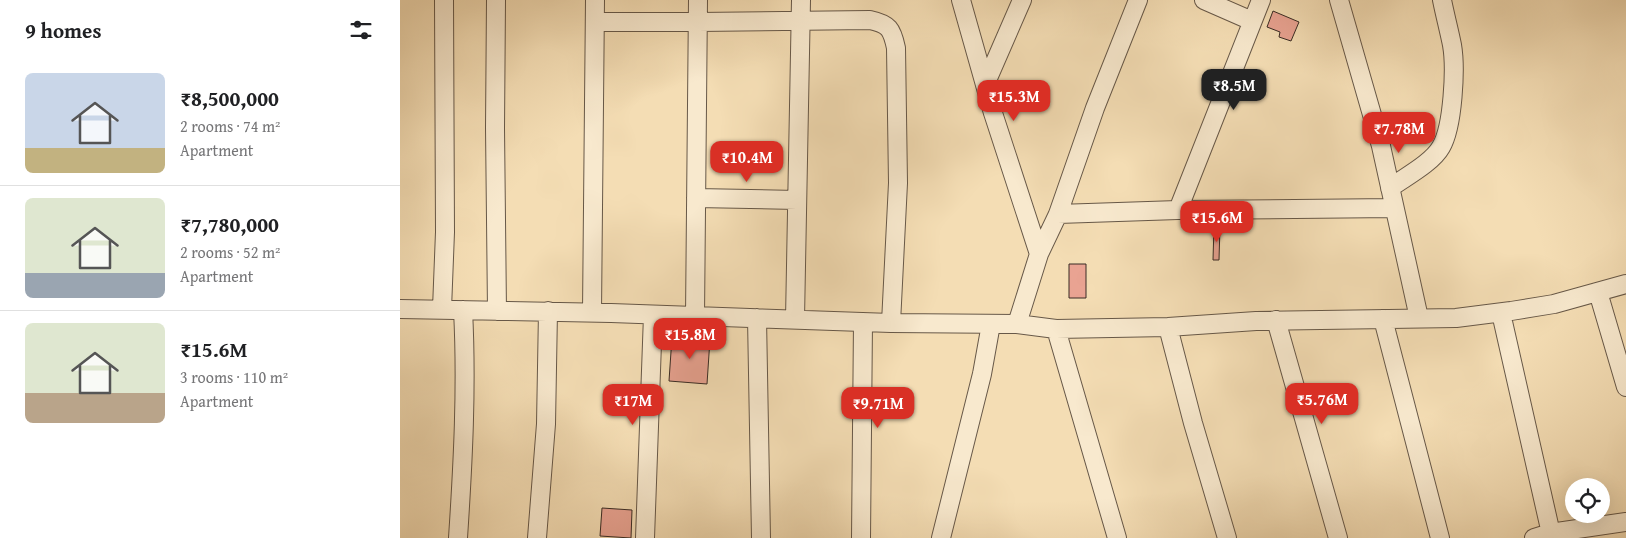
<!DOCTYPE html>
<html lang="en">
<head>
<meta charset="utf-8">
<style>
  body { margin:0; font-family:"Gentium Book Plus",serif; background:#f2f2f2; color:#202124; height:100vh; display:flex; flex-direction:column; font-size:19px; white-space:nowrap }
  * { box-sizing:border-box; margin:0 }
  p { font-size:16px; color:#757577 }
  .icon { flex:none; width:28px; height:28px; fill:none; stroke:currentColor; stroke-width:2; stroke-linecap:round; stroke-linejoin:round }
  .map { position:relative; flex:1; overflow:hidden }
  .details { display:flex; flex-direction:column; background:#fff; width:400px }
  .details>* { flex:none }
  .controls { position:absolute; left:1165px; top:478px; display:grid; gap:10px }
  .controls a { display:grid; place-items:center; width:45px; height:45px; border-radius:50%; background:#fff; box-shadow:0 5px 20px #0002; font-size:25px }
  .price { position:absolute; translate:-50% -42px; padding:0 11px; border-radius:10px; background:#d93025; color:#fff; font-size:16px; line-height:32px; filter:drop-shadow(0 1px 2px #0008) }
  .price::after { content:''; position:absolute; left:50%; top:30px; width:15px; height:11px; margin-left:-8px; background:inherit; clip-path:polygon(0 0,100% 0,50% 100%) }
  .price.selected { background:#222; color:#fff }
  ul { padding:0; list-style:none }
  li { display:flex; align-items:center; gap:15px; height:125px; padding:0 25px }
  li+li { border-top:1px solid #e0e0e0 }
  li span { display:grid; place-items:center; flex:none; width:140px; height:100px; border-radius:8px; color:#555 }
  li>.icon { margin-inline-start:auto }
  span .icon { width:60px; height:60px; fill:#fffc; stroke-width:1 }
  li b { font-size:21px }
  h2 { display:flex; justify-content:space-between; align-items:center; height:60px; padding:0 25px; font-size:21px }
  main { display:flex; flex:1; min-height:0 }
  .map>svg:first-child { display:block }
  .building { fill:#e9a392; stroke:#382b24 }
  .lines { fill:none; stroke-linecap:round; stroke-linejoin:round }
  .street-casing { stroke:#675848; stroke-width:20 }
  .street { stroke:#f8e9ce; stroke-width:18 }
</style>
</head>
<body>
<main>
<section class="details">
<h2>9 homes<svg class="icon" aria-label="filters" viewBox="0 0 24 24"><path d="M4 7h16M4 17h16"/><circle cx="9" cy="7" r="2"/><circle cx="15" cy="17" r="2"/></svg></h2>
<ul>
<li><span style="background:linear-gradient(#c9d6e8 75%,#c2b280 0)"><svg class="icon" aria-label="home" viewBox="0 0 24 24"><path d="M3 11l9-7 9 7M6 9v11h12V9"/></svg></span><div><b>₹8,500,000</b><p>2 rooms · 74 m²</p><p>Apartment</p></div></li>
<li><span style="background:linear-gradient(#dfe7d0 75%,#9aa5b1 0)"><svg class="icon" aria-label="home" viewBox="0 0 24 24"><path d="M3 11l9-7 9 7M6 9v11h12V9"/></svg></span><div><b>₹7,780,000</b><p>2 rooms · 52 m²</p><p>Apartment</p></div></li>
<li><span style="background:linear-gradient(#dfe7d0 70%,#b9a48a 0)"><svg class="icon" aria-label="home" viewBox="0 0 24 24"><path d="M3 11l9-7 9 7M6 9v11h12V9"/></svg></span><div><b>₹15.6M</b><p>3 rooms · 110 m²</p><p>Apartment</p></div></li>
</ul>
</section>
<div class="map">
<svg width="1226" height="538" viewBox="0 0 1226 538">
  <rect width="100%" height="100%" fill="#f4ddb4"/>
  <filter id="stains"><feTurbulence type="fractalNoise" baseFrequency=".004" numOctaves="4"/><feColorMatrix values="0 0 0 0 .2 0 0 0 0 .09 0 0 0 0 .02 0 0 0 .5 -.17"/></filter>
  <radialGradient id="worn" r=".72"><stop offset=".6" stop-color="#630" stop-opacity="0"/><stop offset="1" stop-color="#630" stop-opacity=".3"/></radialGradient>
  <!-- building -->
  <path class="building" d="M873,11L899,22L891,41L879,37L880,32L867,27Z
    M814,226H820L819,260H813Z
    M669,264H686V298H669Z
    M272,337L310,339L307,384L269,381Z
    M202,508L232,510L231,538L200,536Z"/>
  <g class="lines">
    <defs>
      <path id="street" d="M96,0L95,128L97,311
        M561,0L593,113L639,254
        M804,0L852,21
        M939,0L981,146L1019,318
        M196,22H298L470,20C489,24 492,29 496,48L498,183L491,323
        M585,85L622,0
        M990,188C1005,177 1032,163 1041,147C1053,127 1056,68 1052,45C1049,30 1045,15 1042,0
        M296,198L397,200
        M778,210L861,0
        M658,214L778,210L994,208
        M1198,292L1226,387
        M0,309L211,313L491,323L617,324L656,329L768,327L856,321L1056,318L1111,311L1154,304L1226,284
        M42,309L45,232L44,0
        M192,312L195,0
        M1101,313L1152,538
        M295,316L298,0
        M357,318L361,538
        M395,319L401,0
        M983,319L1040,538
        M876,320L938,538
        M617,324L639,254L658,214L695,108L738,0
        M768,327L793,423L827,538
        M656,329L717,538
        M58,538C63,462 67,386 63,310
        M137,538L146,424L148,311
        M245,538L253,315
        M461,538L463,322
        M541,538L582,374L591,324
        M1134,538L1150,533L1226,522"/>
    </defs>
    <!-- street casing -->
    <use href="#street" class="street-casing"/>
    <!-- street -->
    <use href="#street" class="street"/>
  </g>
  <rect width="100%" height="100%" filter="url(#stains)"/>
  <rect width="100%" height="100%" fill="url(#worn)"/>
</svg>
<div class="controls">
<a><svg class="icon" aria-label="locate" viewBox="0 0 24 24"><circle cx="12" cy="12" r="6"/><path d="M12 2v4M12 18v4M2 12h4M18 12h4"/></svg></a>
</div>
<b class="price selected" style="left:834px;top:111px">₹8.5M</b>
<b class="price" style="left:614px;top:122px">₹15.3M</b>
<b class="price" style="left:999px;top:154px">₹7.78M</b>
<b class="price" style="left:347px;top:183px">₹10.4M</b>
<b class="price" style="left:817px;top:243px">₹15.6M</b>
<b class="price" style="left:290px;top:360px">₹15.8M</b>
<b class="price" style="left:922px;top:425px">₹5.76M</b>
<b class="price" style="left:233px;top:426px">₹17M</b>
<b class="price" style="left:478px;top:429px">₹9.71M</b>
</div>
</main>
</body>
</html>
